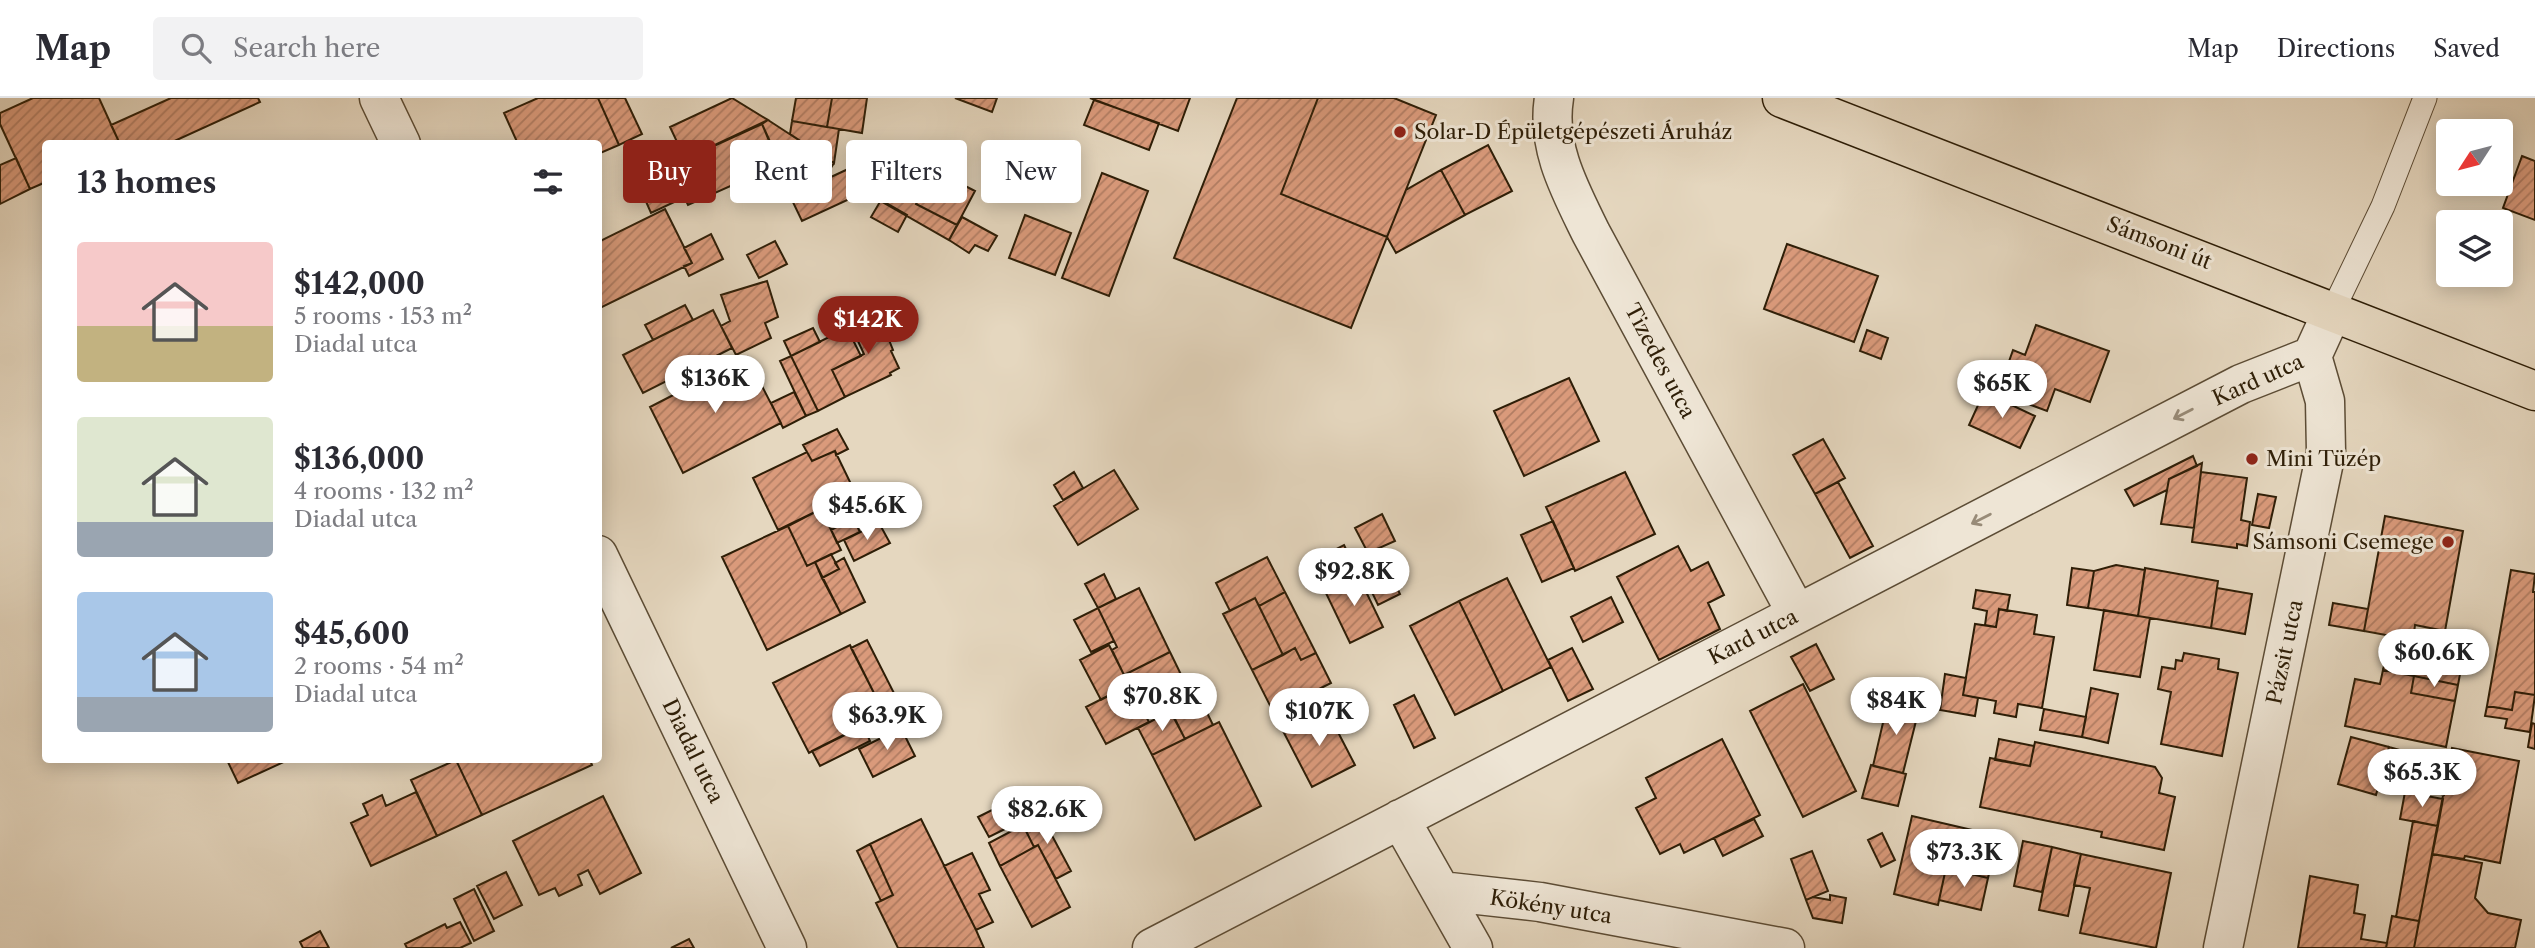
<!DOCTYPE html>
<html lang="en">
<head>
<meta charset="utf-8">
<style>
  body { margin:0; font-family:"Libre Caslon Text",serif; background:#f2f2f3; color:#2b2b33; height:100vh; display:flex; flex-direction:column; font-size:26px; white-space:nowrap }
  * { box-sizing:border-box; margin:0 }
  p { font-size:23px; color:#7c7c81 }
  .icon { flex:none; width:38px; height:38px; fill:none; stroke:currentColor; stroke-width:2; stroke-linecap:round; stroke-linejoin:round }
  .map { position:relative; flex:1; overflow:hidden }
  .details { position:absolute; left:42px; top:42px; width:560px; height:623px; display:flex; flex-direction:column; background:#fff; border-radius:7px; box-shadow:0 4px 18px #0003 }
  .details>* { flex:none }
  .guide { position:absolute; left:623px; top:42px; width:665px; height:63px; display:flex; gap:14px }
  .needle { width:46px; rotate:234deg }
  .buttons { position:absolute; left:2436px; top:21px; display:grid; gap:14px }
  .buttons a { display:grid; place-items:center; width:77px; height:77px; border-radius:7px; background:#fff; box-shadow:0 4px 18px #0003; font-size:35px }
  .price { position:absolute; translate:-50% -60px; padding:0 16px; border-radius:24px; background:#fff; color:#222; font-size:23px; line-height:46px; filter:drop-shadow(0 2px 4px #0008) }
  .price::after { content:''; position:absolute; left:50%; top:42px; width:21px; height:16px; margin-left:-10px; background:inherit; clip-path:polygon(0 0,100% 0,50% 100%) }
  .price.active { background:#8f2418; color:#fff }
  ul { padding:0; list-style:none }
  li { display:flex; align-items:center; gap:21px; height:175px; padding:0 35px }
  li span { display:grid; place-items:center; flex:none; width:196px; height:140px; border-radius:7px; color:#555 }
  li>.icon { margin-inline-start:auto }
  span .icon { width:84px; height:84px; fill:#fffc; stroke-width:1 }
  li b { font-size:30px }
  h2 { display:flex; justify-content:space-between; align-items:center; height:84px; padding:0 35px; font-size:30px }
  .tag { padding:0 24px; border-radius:7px; background:#fff; box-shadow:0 4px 18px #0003; font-size:24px; line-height:63px }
  .tag.active { background:#8f2418; color:#fff }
  header { display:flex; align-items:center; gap:42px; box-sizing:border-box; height:98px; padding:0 35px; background:#fff; border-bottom:2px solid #e1e1e2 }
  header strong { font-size:33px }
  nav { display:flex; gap:38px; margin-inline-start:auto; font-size:24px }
  .search { width:490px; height:63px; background:#f2f2f3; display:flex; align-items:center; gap:18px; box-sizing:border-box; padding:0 24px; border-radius:7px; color:#7c7c81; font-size:26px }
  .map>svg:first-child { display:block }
  .building { fill:url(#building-hatch); stroke:#2e1e07; stroke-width:2 }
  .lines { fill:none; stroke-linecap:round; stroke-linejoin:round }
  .service-casing { stroke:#5c4c35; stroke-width:25 }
  .minor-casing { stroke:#5c4c35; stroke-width:41 }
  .primary-casing { stroke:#2e1e07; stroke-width:41 }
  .service { stroke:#eee5d5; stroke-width:23 }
  .minor { stroke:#eee5d5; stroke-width:38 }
  .primary { stroke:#e5d7bf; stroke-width:38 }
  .oneway { stroke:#988b78 }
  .poi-dot { fill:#8f2418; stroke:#eee5d5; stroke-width:2.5 }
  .labels { text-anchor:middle; stroke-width:6; stroke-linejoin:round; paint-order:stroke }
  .poi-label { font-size:21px; fill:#2e1e07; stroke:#eee5d5; text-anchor:start }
  .street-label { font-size:21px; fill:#2e1e07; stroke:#eee5d5 }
</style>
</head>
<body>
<header>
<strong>Map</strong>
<div class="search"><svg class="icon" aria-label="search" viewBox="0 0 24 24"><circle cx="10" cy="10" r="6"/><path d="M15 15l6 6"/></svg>Search here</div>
<nav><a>Map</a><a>Directions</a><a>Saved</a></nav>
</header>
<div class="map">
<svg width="2535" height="850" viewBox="0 0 2535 850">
  <defs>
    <pattern id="building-hatch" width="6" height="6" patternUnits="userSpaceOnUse" patternTransform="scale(1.75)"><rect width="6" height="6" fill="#da9a7b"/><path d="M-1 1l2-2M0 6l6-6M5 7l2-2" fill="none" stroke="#b17d63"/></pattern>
  </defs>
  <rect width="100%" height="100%" fill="#e5d7bf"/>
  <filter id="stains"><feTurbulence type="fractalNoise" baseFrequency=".00286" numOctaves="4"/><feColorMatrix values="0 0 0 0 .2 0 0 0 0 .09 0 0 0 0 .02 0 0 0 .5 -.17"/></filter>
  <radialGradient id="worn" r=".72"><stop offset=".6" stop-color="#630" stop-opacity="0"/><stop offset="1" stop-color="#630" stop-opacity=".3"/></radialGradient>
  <!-- building -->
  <path class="building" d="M33,0H99L120,46H46V84L30,91L0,26V15Z
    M171,0H258L260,4L168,46H120L111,27Z
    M538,0H598L619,47L598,56V46H518L504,15Z
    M598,0H625L642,36L619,47Z
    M732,0L768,22L685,61L670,29Z
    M796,0H832L827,29L792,23Z
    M832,0H867L862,35L827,29Z
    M955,0H997L992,14Z
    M1090,0H1190L1178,33Z
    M1237,0H1318L1281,96L1387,139L1351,230L1174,160Z
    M1318,0H1394L1436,17L1387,139L1281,96Z
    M1094,2L1159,25L1149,52L1084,27Z
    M768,22L834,65L825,79L807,67L805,70L770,45L762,26Z
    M792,23L839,31L834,65L790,36Z
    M762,26L783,72L749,87L746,81L688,107L670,68Z
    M904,45L932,57L926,68L934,72L916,106L957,127L949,142L872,98L893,54L899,56Z
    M1488,47L1512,93L1465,117L1441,72Z
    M2522,58L2535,63V122L2503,110Z
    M16,60L30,91L0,106V67Z
    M670,68L685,99L651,115L637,83Z
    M846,72L871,91L802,123L790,98Z
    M934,72L975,93L957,127L916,106Z
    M1441,72L1465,117L1396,155L1387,139L1406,92Z
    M1102,75L1148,93L1109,198L1062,180Z
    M881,102L907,117L898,134L871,119Z
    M665,111L692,165L600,210L598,144Z
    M1025,117L1071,135L1055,177L1009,160Z
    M962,119L997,138L988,153L975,147L969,155L949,142Z
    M711,136L723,161L689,178L684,168L692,165L684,150Z
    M775,143L787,166L759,180L747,157Z
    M1787,146L1878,178L1854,244L1764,211Z
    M767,183L778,219L765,225L771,240L736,257L721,228L730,223L721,197Z
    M685,207L693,222L653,242L645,227Z
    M713,212L732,250L643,295L623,257Z
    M881,212L892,235L887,237L893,252L891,253L899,270L890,275L891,277L845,299L832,272L864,256L850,226Z
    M2036,227L2109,253L2090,304L2055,291L2047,313L2010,299L2018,277L2006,272L2013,252L2025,257Z
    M813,230L820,244L791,258L784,243Z
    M847,230L861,258L832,272L845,299L818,313L791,258Z
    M1867,232L1888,240L1881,261L1860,253Z
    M791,258L818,313L806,318L780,263Z
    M747,259L781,325L683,375L650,309L683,292L680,287L695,280L698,284Z
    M1569,280L1599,343L1524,378L1494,313Z
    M794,294L806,318L783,330L771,305Z
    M1984,294L2035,318L2020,350L1969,327Z
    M837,331L848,351L836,357L835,353L812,363L803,347Z
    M1823,341L1845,380L1815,396L1793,357Z
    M835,353L865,415L831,432L821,411L778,432L753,380L807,354L812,363Z
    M2193,358L2197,368L2169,381L2167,392L2134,408L2125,392Z
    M2202,365L2194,430L2161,426L2169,381Z
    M1114,372L1138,411L1078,447L1054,408Z
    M1074,374L1083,390L1063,402L1054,387Z
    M1625,374L1655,436L1575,473L1546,409Z
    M2201,374L2247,380L2241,422L2250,424L2247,448L2237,446V450L2192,444Z
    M1838,384L1873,448L1850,460L1815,396Z
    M2258,396L2276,399L2269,430L2252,427Z
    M821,411L841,452L807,468L788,428Z
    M1382,416L1395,443L1368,455L1355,430Z
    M2385,418L2463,433L2445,533L2415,527L2413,542L2364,533Z
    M853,420L860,434L837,445L831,432Z
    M1553,423L1574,470L1542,484L1521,437Z
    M879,425L890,445L854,463L844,442Z
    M788,428L807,468L815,464L841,516L767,552L722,459Z
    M1344,447L1357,475L1324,491L1311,464Z
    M1678,448L1691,473L1708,464L1724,497L1708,505L1720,531L1659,562L1617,479Z
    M831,456L839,471L822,480L815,464Z
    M1382,458L1400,496L1378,507L1360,469Z
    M1267,459L1285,494L1259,508L1255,500L1230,513L1216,485Z
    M844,460L865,504L841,516L822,480L839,471L835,465Z
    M2116,467L2145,472L2138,518L2088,510L2094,473Z
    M2072,470L2094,473L2088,510L2067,507Z
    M2145,470L2218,483L2211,530L2138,518Z
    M2511,472L2535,476L2533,494H2535V597L2515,594L2512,612L2487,608Z
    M1357,475L1383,529L1350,545L1324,491Z
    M1104,476L1116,501L1098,510L1085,486Z
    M1507,480L1551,569L1503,593L1459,503Z
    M1139,490L1170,554L1124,577L1112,552L1117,549L1098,510Z
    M2217,490L2252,496L2245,536L2211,530Z
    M1976,492L2010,497L2007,513L1999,511L1996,529L1985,527L1987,513L1973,510Z
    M1285,494L1316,555L1301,562L1295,550L1283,557L1259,508Z
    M1611,499L1623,524L1583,544L1571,519Z
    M1255,500L1283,557L1252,572L1223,516Z
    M1459,503L1503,593L1455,617L1410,528Z
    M2333,505L2368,511L2364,533L2329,527Z
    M1098,510L1114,543L1091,554L1074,522Z
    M1999,511L2037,517L2034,536L2054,539L2042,610L2018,606L2016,619L1994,615L1996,603L1963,597L1975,526L1996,529Z
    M2104,512L2150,520L2140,579L2094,572Z
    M867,542L899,605L883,613L851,550Z
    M2389,545L2419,551L2414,578L2383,572Z
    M1816,546L1834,581L1810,593L1791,559Z
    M850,547L885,617L809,655L773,585Z
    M1109,547L1129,587L1101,602L1080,562Z
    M1295,550L1301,562L1316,555L1331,585L1317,592L1326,611L1283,633L1252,572Z
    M1572,550L1593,591L1568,603L1548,562Z
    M2419,551L2463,560L2458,587L2414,578Z
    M1170,554L1191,597L1147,620L1124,577Z
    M2184,555L2219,561L2218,571L2238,575L2222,658L2161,646L2171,594L2158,591L2162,569L2175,571L2176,562L2182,563Z
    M2383,572L2414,578L2411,595L2455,603L2446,649L2345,628L2355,581L2380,586Z
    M1945,576L1966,580L1963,597L1978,600L1975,618L1940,612Z
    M2414,578L2458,587L2455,603L2411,595Z
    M1803,586L1856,693L1803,719L1750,613Z
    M1129,587L1149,624L1106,646L1086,609Z
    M2091,590L2118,596L2108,645L2082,639Z
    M1197,594L1213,627L1185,641L1168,609Z
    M2515,594L2535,597L2530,634L2505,630L2507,621L2485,618L2487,608L2512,612Z
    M1414,597L1435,640L1414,650L1394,607Z
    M1888,603L1919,611L1903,675L1873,668Z
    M1326,611L1355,667L1312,689L1283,633Z
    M2044,611L2086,619L2082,639L2040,632Z
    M1171,613L1185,641L1152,657L1138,630Z
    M1219,624L1261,708L1195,742L1152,657Z
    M2532,625L2535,626V651L2528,649Z
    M863,627L870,643L820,668L812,653Z
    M901,630L915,658L873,679L859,651Z
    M2351,639L2389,649L2376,697L2338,686Z
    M1722,641L1760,717L1684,755L1680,746L1660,756L1636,710L1656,700L1646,680Z
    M1999,641L2034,648L2030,668L1995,662Z
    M2035,644L2155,669L2162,680L2159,695L2175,699L2164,752L2101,739L2102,734L1980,709L1990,660L2030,668Z
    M2389,649L2449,666L2444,697L2380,679Z
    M2452,650L2519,663L2500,765L2465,758L2464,761L2432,756Z
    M227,662H288L238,685Z
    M456,662H590L592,667L482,717Z
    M456,662L482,717L437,738L411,682Z
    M1871,667L1906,676L1898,708L1862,700Z
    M416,694L437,738L371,768L351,725L368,717L363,706L382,697L386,708Z
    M2405,694L2443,701L2438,728L2400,721Z
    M603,698L641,775L600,796L588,772L578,777L582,787L559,798L555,790L539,797L513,743Z
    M998,709L1009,729L989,739L978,719Z
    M1041,717L1071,773L1056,781L1038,747L1034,749L1023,727Z
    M1912,718L1998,738L1988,780L1946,770L1938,807L1894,796Z
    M921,721L976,832L984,850H898L876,805L893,797L870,746Z
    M1754,721L1763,738L1723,758L1714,740Z
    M2413,723L2438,728L2419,823L2396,819Z
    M1023,727L1034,749L1000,768L989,745Z
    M1882,735L1895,762L1881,769L1868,742Z
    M2023,743L2052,749L2042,794L2014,788Z
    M870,746L893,797L881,803L857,753Z
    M1038,747L1070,809L1032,829L1000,768Z
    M2052,749L2081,756L2068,818L2039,812Z
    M1812,753L1828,793L1806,802L1791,761Z
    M972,755L990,792L979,796L993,824L976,832L944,768Z
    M2081,756L2171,775L2156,850L2080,835L2090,790L2074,787Z
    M2432,756L2482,765L2475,800L2488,815L2521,822L2515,850H2414Z
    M1946,770L1988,780L1981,812L1939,802Z
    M506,774L522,807L494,821L477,788Z
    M2310,778L2358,787L2354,815L2365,817L2361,841L2387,845L2386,850H2298Z
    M474,791L494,833L474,843L454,801Z
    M1830,797L1846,800L1842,825L1813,820L1806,802L1813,799L1830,802Z
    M2392,818L2419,823L2414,850H2386Z
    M460,824L471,845L460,850H407L405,846L445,826L447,830Z
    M320,833L329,850H303L300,844Z
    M689,841L694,850H671Z"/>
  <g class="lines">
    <defs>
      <path id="service" d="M2333,212L2383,108L2425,0"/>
      <path id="minor" d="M379,0L401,46
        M1554,0C1546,49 1570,92 1591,135L1797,516
        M598,457L787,850
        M1400,721L1473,850
        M1441,793L1540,804L1785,850
        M1152,850L2241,286L2312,258L2333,212
        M2223,850L2326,354L2325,303L2312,258"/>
      <path id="primary" d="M1782,0L2535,293"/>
    </defs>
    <!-- service casing -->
    <use href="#service" class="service-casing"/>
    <!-- minor casing -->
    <use href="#minor" class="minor-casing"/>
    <!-- primary casing -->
    <use href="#primary" class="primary-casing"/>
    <!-- service -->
    <use href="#service" class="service"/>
    <!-- minor -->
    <use href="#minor" class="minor"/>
    <!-- primary -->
    <use href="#primary" class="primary"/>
  </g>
  <!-- one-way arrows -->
  <defs><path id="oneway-shaft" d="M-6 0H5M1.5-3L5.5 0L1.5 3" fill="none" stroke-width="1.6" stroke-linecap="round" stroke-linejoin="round" transform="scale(1.75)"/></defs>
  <g class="oneway">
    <use href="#oneway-shaft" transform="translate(2183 316) rotate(153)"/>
    <use href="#oneway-shaft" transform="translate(1981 421) rotate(153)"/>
  </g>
  <!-- markers -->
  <g class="poi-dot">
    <circle cx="1400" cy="34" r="7"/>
    <circle cx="2252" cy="361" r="7"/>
    <circle cx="2448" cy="444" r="7"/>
  </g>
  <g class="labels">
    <!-- poi labels -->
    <g class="poi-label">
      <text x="1414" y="41">Solar-D Épületgépészeti Áruház</text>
      <text x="2266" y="368">Mini Tüzép</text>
      <text x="2434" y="451" text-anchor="end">Sámsoni Csemege</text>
    </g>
    <!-- street labels -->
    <g class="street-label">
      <text transform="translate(2159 145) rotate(21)" y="7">Sámsoni út</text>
      <text transform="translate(1660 263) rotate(62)" y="7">Tizedes utca</text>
      <text transform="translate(2258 282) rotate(-24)" y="7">Kard utca</text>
      <text transform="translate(1753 539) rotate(-27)" y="7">Kard utca</text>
      <text transform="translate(2285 554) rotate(-78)" y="7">Pázsit utca</text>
      <text transform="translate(693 653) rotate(64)" y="7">Diadal utca</text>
      <text transform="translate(1551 809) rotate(9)" y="7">Kökény utca</text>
    </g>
  </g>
  <rect width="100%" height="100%" filter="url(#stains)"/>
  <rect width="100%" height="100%" fill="url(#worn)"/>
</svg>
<div class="buttons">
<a><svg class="needle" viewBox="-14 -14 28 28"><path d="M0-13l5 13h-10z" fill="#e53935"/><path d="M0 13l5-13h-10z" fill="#7c7c81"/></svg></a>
<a><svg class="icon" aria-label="layers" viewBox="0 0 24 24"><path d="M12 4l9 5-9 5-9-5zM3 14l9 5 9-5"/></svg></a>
</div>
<b class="price active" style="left:868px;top:258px">$142K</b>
<b class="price" style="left:715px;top:317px">$136K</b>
<b class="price" style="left:2002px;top:322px">$65K</b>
<b class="price" style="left:867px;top:444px">$45.6K</b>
<b class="price" style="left:1354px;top:510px">$92.8K</b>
<b class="price" style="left:2434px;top:591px">$60.6K</b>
<b class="price" style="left:1162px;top:635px">$70.8K</b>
<b class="price" style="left:1896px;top:639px">$84K</b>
<b class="price" style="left:1319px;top:650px">$107K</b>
<b class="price" style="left:887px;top:654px">$63.9K</b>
<b class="price" style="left:2422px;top:711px">$65.3K</b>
<b class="price" style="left:1047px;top:748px">$82.6K</b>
<b class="price" style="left:1964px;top:791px">$73.3K</b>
<div class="guide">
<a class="tag active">Buy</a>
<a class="tag">Rent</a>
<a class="tag">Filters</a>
<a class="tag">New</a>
</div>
<section class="details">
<h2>13 homes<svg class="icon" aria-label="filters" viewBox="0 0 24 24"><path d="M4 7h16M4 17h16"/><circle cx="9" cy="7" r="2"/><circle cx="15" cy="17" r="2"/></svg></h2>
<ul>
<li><span style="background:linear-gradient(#f6c9c9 60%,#c2b280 0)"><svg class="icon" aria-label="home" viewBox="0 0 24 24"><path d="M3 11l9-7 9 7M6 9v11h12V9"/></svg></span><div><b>$142,000</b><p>5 rooms · 153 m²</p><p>Diadal utca</p></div></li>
<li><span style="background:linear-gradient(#dfe7d0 75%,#9aa5b1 0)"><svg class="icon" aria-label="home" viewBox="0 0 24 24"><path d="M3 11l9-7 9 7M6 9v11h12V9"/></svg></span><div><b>$136,000</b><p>4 rooms · 132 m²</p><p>Diadal utca</p></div></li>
<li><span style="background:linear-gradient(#a9c7e8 75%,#9aa5b1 0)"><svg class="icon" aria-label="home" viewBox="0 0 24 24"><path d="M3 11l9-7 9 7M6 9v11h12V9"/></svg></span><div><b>$45,600</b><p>2 rooms · 54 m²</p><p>Diadal utca</p></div></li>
</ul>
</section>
</div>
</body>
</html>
